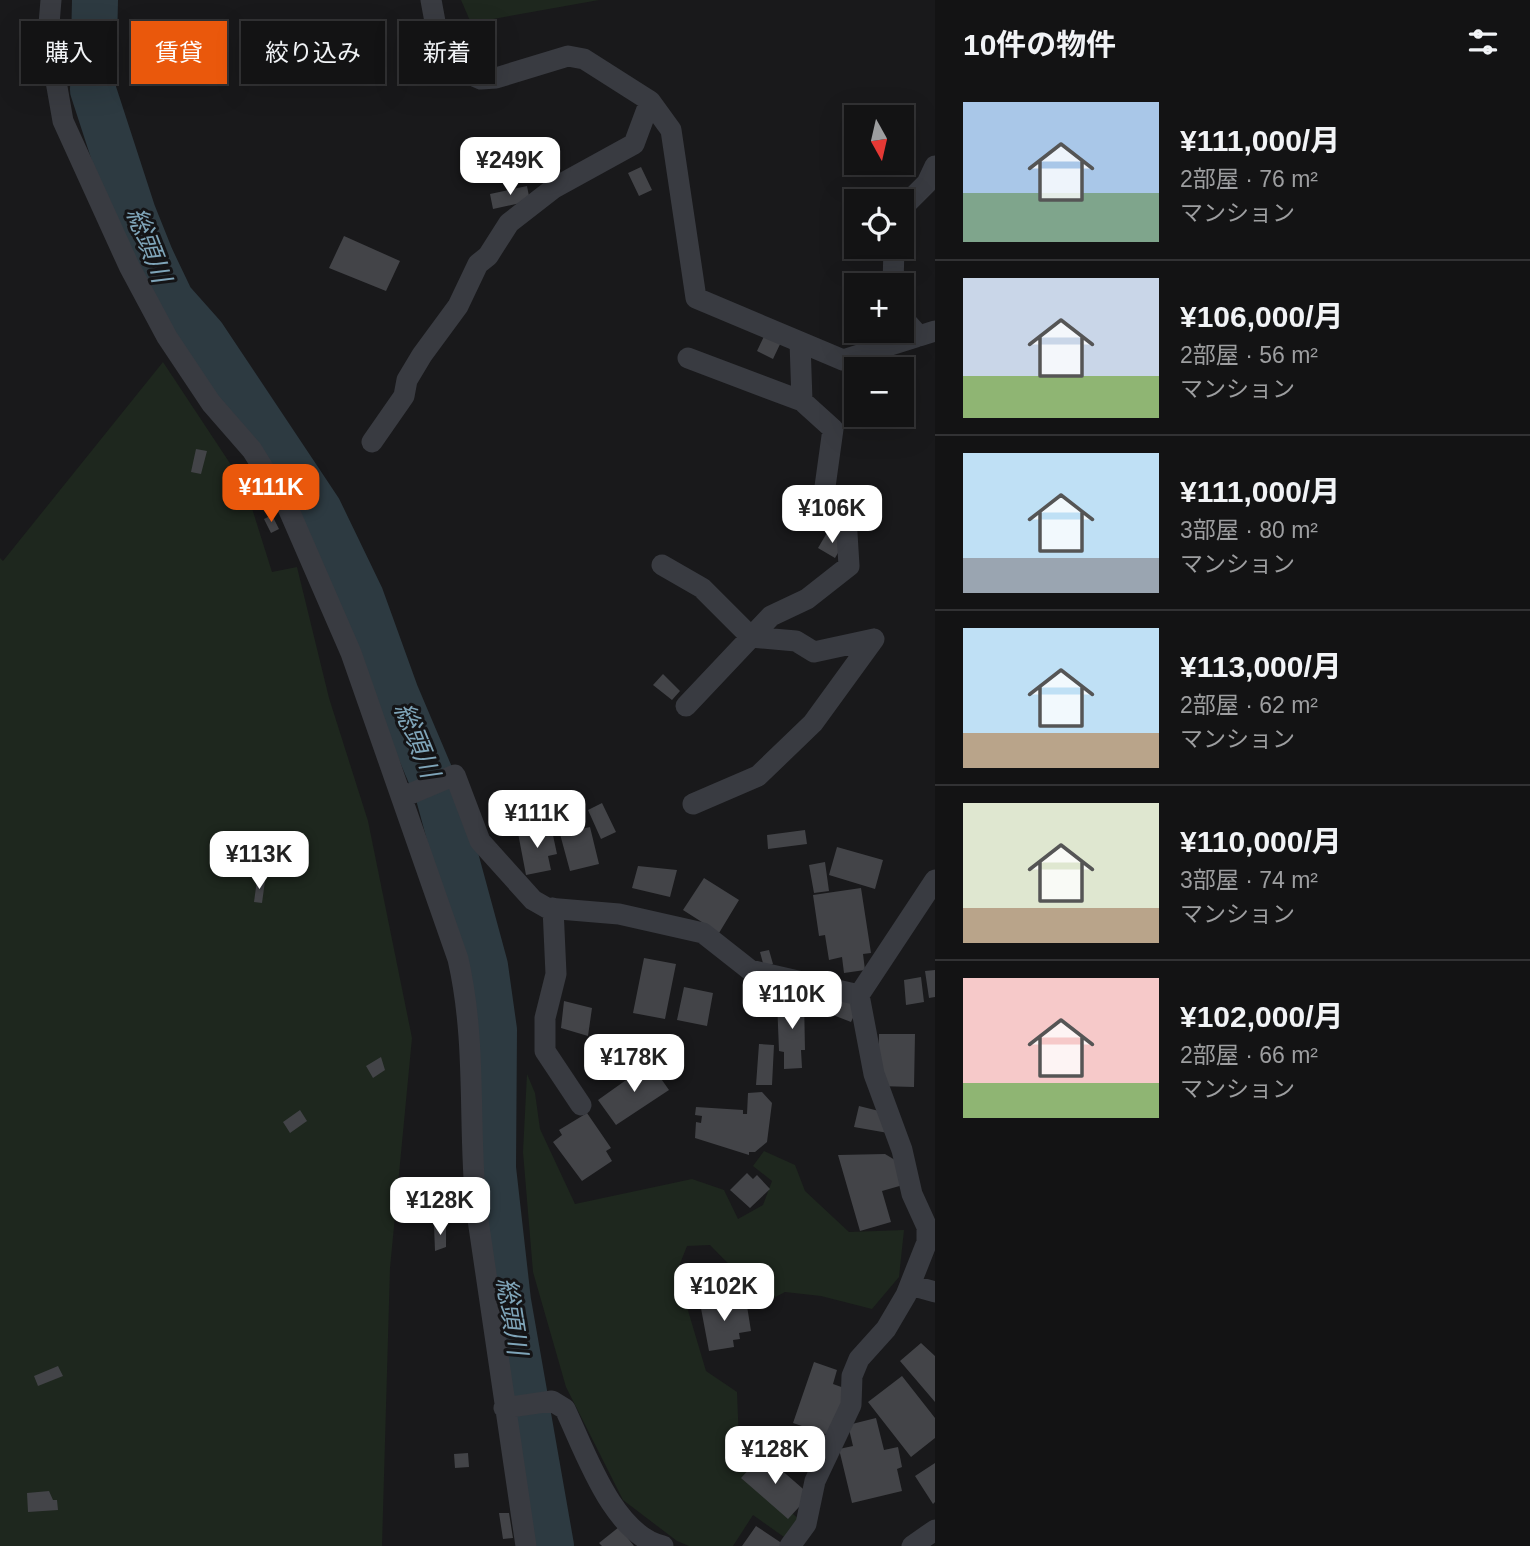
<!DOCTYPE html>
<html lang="ja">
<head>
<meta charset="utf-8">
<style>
  body { margin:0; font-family:Arial,"Noto Sans JP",sans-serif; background:#1c1c1d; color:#f1f3f6; height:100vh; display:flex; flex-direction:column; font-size:26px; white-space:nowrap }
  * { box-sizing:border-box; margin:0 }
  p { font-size:23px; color:#9d9ea0 }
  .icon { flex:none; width:38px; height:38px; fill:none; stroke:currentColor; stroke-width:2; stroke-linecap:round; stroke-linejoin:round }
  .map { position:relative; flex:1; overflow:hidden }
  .panel { display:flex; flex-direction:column; background:#131314; width:595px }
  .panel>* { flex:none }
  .banner { position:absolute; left:21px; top:21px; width:665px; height:63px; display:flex; gap:14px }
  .needle { width:46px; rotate:172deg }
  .tools { position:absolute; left:844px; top:105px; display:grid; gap:14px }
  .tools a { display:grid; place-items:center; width:70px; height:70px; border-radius:0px; background:#131314; box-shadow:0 7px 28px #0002,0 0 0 2px #323234; font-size:35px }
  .price { position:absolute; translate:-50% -60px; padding:0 16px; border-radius:14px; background:#fff; color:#222; font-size:23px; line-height:46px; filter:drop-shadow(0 2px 4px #0008) }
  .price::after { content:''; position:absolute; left:50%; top:42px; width:21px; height:16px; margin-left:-10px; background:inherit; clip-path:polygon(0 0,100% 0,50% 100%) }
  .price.active { background:#ea580c; color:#fff }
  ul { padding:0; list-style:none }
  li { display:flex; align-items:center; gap:21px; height:175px; padding:0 28px }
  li+li { border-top:2px solid #323234 }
  li span { display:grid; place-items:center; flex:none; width:196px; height:140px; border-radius:0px; color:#555 }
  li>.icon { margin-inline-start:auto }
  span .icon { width:84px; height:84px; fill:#fffc; stroke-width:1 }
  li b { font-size:30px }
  h2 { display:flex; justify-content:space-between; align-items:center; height:84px; padding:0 28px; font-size:30px }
  .pill { padding:0 24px; border-radius:0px; background:#131314; box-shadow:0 7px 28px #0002,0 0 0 2px #323234; font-size:24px; line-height:63px }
  .pill.active { background:#ea580c; color:#fff }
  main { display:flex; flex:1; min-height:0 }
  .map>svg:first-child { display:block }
  .green { fill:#1e271e }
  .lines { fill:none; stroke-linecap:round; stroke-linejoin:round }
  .river { stroke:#2d3a41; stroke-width:46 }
  .building { fill:#434448 }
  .minor { stroke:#393b41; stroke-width:21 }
  .labels { text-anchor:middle; stroke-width:6; stroke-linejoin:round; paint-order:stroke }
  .water-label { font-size:26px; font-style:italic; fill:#7fa5b9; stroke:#141416 }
</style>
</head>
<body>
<main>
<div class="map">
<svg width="935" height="1546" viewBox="0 0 935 1546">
  <rect width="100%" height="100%" fill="#19191b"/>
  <!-- green -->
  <path class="green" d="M461,0H599L471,23Z
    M163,362L245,486L272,572L297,567L329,698L368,821L412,1038L390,1268L382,1546H0V558L3,561Z
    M527,1074L535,1093L540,1129L575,1204L692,1179L724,1190L738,1219L763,1205L772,1181L753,1166L764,1151L795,1165L805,1191L849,1232L904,1230L899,1277L872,1309L821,1296L785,1292L766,1302L710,1245L687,1246L679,1266L684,1297L706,1371L737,1392L740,1467L801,1521L791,1542L753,1515L733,1546H689L677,1541L623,1500L566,1387L533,1272L523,1152Z"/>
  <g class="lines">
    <!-- river -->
    <path class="river" d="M95,0L93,90L133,213L151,258L171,300L203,336L319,510L361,597L396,694L438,793L485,966L494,1030L493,1168L508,1301L551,1546"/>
  </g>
  <!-- building -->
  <path class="building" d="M641,167L652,190L639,196L628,173Z
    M527,186L530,201L493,209L490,194Z
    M344,236L400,261L386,291L329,268Z
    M766,332L782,340L773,359L757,351Z
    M196,449L207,451L201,474L191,472Z
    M272,515L279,529L271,533L264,519Z
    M828,531L845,541L835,558L818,548Z
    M663,674L680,691L672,700L653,685Z
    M602,803L616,832L601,839L588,810Z
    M551,826L557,854L548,856L551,870L526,875L518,833Z
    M590,827L599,864L570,871L560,834Z
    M805,830L807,844L768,849L767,835Z
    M837,847L883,860L875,889L829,875Z
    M825,862L829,891L814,893L809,865Z
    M638,866L677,870L670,897L632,888Z
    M704,878L739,900L719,933L683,910Z
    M257,880L265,881L262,903L254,902Z
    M861,888L871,953L863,954L865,970L844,973L842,957L829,960L825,935L819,936L813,895Z
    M769,950L773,964L764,967L760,952Z
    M644,958L676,964L665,1019L633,1013Z
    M935,970V997L929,998L925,971Z
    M921,977L924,1002L906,1005L904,980Z
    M684,987L713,993L707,1026L677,1020Z
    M841,997L859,1005L851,1022L833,1015Z
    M804,999L805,1050H801L802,1068L784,1069V1052L779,1051L777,1000Z
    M564,1001L592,1008L588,1036L561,1028Z
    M879,1034H915L914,1087L878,1086Z
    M759,1044L774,1045L772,1085H756Z
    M381,1057L385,1070L373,1078L366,1066Z
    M650,1063L669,1090L616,1125L598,1100Z
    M762,1092L772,1103L767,1142L755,1152H749V1155L695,1138L696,1122L701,1123L702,1116L695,1115L696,1107L743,1110V1114H747L748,1093Z
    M859,1106L887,1113L888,1133L854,1127Z
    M300,1110L307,1121L290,1133L283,1122Z
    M587,1113L611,1148L606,1151L612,1161L582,1181L553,1142L562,1135L559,1130Z
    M885,1154L895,1160L903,1185L882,1191L891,1222L860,1231L838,1155Z
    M747,1173L753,1179L757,1175L770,1189L750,1208L730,1190Z
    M434,1225H446V1247L435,1251Z
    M730,1299L735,1307L747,1306L751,1331L739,1333L740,1339L733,1340L734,1347L709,1351L700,1303Z
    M921,1343L935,1356V1402L900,1361Z
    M814,1362L837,1370L833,1384L847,1389L831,1436L793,1423Z
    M58,1366L63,1376L38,1386L34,1376Z
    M902,1376L935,1418V1438L911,1457L868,1402Z
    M876,1418L884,1450L898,1447L902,1467L897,1469L902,1491L852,1503L839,1449L853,1446L848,1425Z
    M468,1453L469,1467L455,1468L454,1454Z
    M763,1454L810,1495L788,1519L741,1478Z
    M935,1463V1502L933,1504L915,1476Z
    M49,1491L53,1500H57L58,1510L28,1512L27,1493Z
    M499,1513H509L513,1538L503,1539Z
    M756,1526L786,1546H742Z
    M619,1527L634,1546H602L599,1543Z"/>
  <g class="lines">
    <!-- minor -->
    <path class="minor" d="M51,0L48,36L63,121L129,266L167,337L211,403L252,450L288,508L351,653L458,959C477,1042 468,1123 476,1206L526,1546
      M431,0L438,38L458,69L481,79L496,78L568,56L584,59L650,101L671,130L696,298L843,360L935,331
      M901,209L927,183L935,166
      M893,285L894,247
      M901,316L919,336
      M688,358L802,401L800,342
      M372,442L404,396L407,380L422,355L458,306L478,264L488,256L509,223L554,188L634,144L650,101
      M662,565L702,588L751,637L796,641L814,652L874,639
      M686,706L771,616L807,599L849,566L846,517L824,494L833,429L802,401
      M403,797L455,775L480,841L533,900L547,908L619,914L703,933L750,970L859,995L935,880
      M693,804L758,776L813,723L874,639
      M553,908L556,974L545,1018V1051L581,1105
      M910,1285L935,1292
      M504,1408L552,1401L565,1409C585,1451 613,1535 663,1546
      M790,1546L806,1524L815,1481L851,1405L852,1376L859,1359L886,1329L906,1295L927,1242V1227L912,1194L902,1150L874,1074L859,995
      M912,1546L935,1530"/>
  </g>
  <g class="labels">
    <!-- water labels -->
    <g class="water-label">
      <text transform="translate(149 245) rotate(69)" y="9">総頭川</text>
      <text transform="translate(417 740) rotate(68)" y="9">総頭川</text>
      <text transform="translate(512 1316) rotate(81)" y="9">総頭川</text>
    </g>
  </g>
</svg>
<div class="tools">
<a><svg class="needle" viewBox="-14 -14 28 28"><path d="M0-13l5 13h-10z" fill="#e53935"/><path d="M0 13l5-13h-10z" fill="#9d9ea0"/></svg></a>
<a><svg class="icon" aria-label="locate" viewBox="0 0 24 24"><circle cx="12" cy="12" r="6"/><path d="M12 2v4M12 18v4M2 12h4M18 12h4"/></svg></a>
<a>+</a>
<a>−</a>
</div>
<b class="price" style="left:510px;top:197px">¥249K</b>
<b class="price active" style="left:271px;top:524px">¥111K</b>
<b class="price" style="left:832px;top:545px">¥106K</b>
<b class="price" style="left:537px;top:850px">¥111K</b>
<b class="price" style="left:259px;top:891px">¥113K</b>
<b class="price" style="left:792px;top:1031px">¥110K</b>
<b class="price" style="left:634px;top:1094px">¥178K</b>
<b class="price" style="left:440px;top:1237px">¥128K</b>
<b class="price" style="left:724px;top:1323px">¥102K</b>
<b class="price" style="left:775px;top:1486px">¥128K</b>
<div class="banner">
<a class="pill">購入</a>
<a class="pill active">賃貸</a>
<a class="pill">絞り込み</a>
<a class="pill">新着</a>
</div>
</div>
<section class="panel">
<h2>10件の物件<svg class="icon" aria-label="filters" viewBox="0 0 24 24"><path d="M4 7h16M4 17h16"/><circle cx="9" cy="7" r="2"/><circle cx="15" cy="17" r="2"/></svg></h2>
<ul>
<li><span style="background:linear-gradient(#a9c7e8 65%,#7fa58c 0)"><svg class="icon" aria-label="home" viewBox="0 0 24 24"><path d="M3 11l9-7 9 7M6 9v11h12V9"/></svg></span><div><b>¥111,000/月</b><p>2部屋 · 76 m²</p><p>マンション</p></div></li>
<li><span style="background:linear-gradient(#c9d6e8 70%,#8fb573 0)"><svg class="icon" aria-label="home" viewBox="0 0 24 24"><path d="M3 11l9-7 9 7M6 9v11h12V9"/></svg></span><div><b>¥106,000/月</b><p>2部屋 · 56 m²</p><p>マンション</p></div></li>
<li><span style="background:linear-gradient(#bfe0f5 75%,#9aa5b1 0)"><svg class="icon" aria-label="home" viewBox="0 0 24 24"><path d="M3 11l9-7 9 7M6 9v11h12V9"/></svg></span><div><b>¥111,000/月</b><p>3部屋 · 80 m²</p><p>マンション</p></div></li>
<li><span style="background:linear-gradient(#bfe0f5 75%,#b9a48a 0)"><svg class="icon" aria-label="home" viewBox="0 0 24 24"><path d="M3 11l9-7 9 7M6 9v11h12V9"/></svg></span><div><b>¥113,000/月</b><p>2部屋 · 62 m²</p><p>マンション</p></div></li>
<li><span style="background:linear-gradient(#dfe7d0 75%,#b9a48a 0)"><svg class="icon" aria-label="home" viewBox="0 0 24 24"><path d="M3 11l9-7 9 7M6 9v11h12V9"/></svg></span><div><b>¥110,000/月</b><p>3部屋 · 74 m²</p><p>マンション</p></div></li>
<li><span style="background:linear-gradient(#f6c9c9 75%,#8fb573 0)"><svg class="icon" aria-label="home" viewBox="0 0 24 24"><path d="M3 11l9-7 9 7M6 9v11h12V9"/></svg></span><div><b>¥102,000/月</b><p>2部屋 · 66 m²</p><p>マンション</p></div></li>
</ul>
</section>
</main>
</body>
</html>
